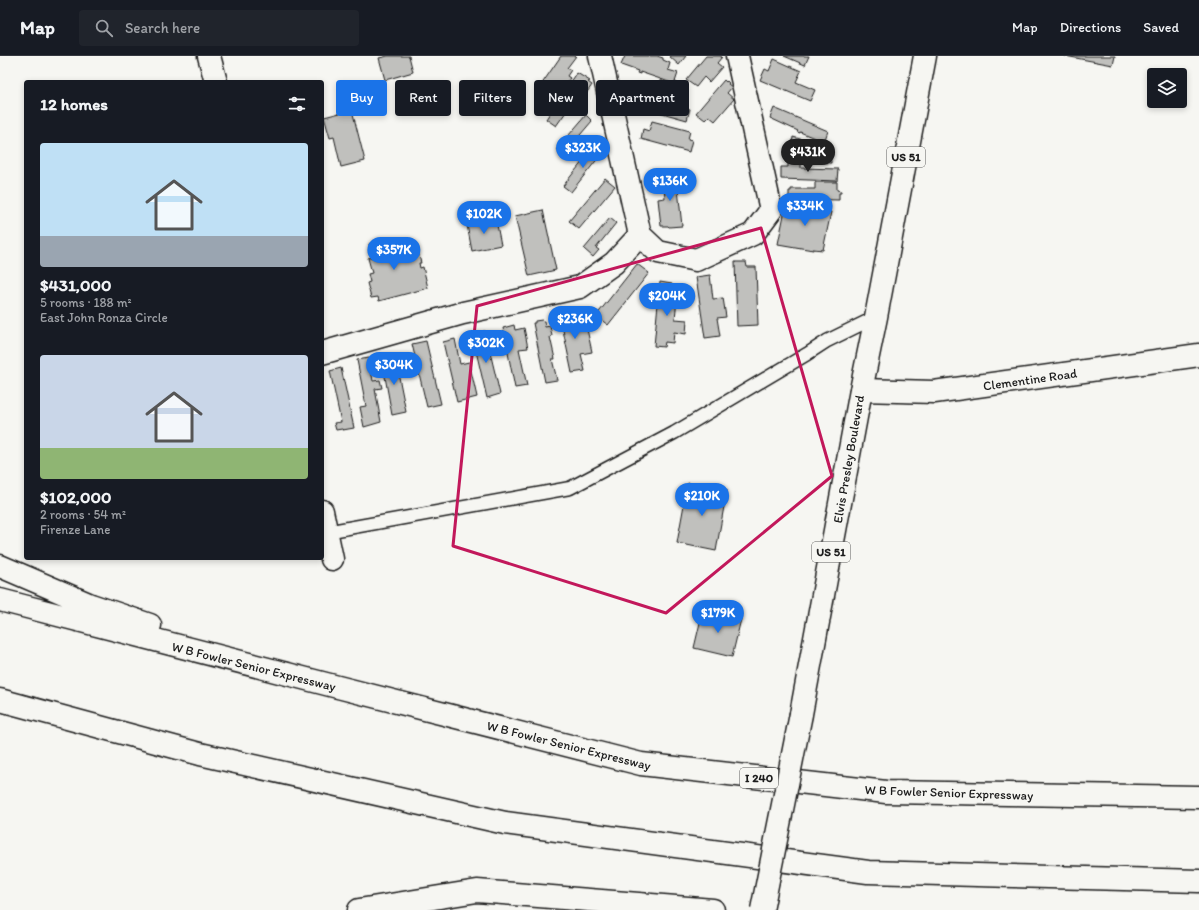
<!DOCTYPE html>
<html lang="en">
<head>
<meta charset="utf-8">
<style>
  body { margin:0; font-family:Itim,sans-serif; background:#20242c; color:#f1f3f6; height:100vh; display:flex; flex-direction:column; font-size:15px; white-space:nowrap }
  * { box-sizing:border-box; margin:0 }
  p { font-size:13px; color:#9ea1a6 }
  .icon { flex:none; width:22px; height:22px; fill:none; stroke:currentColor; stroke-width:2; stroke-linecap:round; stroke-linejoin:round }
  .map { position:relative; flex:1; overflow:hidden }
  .sheet { position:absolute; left:24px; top:24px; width:300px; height:480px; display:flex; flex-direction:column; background:#171b24; border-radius:4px; box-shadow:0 2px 6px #0003 }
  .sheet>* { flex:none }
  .hud { position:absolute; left:336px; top:24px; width:380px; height:36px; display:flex; gap:8px }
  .fabs { position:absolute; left:1147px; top:12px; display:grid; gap:8px }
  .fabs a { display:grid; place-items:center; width:40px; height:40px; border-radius:4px; background:#171b24; box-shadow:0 2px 6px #0003; font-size:20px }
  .price { position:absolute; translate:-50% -34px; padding:0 9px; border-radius:14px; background:#1a73e8; color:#fff; font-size:13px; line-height:26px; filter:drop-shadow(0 1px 2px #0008) }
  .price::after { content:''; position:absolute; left:50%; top:24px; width:12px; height:9px; margin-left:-6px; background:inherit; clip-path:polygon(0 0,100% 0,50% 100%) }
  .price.active { background:#222; color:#fff }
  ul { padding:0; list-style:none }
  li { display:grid; align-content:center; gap:8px; height:212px; padding:0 16px }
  li span { display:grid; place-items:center; height:124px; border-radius:4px; color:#555 }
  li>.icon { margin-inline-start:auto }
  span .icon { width:72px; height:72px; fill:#fffc; stroke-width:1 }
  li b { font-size:17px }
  h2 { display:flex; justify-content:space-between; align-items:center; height:48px; padding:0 16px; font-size:17px }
  .pill { padding:0 14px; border-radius:4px; background:#171b24; box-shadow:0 2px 6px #0003; font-size:14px; line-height:36px }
  .pill.active { background:#1a73e8; color:#fff }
  header { display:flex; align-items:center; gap:24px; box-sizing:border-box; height:56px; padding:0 20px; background:#171b24; border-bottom:1px solid #363941 }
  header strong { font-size:19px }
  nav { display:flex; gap:22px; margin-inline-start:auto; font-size:14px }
  .search { width:280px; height:36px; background:#20242c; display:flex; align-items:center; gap:10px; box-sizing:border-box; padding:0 14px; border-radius:4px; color:#9ea1a6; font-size:15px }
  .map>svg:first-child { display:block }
  .building { fill:#c0c0bd; stroke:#1c1c1c }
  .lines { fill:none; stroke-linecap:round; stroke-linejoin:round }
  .service-casing { stroke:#1c1c1c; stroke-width:15 }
  .minor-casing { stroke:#1c1c1c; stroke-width:25 }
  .primary-casing { stroke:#1c1c1c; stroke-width:25 }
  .motorway-casing { stroke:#1c1c1c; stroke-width:25 }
  .service { stroke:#f6f6f2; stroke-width:12 }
  .minor { stroke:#f6f6f2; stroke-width:22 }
  .primary { stroke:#f6f6f2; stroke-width:22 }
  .motorway { stroke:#f6f6f2; stroke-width:22 }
  .primary-bridge-casing { stroke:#1c1c1c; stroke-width:25; stroke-linecap:butt }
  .primary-bridge { stroke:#f6f6f2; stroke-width:22 }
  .marked { fill:none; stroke:#c2185b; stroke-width:3; stroke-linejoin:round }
  .labels { text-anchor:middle; stroke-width:4; stroke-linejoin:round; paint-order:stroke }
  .shield { fill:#f6f6f2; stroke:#5d5d5c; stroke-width:1 }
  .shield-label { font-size:12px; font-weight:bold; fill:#1c1c1c }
  .street-label { font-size:13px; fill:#1c1c1c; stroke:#f6f6f2 }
</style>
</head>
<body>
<header>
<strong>Map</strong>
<div class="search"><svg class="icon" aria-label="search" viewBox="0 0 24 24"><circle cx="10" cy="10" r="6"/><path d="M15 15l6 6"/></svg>Search here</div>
<nav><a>Map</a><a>Directions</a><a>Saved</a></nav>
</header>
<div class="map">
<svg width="1199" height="854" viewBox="0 0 1199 854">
  <rect width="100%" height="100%" fill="#f6f6f2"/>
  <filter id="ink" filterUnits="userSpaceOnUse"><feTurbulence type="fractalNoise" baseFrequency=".025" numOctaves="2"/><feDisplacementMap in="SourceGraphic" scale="8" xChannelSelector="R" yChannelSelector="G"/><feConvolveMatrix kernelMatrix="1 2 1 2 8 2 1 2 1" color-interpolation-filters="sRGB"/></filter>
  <g filter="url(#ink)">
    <!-- building -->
    <path class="building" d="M388,0H409L413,16L385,24L379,2Z
      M561,0H576L567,12L571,14L567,20L570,22L559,38L552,33L548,39L539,32Z
      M625,0H657L663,2V4L670,7L668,14L678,17L675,26H676L675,28L640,16V18L637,17L638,15L621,9Z
      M669,0H686L679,9Z
      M706,0H720L722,1L717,7L722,11L709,26L704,21L696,31L686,24Z
      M784,0H809L805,9Z
      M1065,0H1115L1113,9Z
      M774,3L801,15L796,26L815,34L810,45L760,24L765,13L769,15Z
      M577,17L590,25L588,26L592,29L581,45L576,42L556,70L546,63Z
      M724,24L726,26L727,25L729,27L728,28L732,31L727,37L734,43L715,65L709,60L705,64L696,57Z
      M641,28L664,35L661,42L665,43L664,46L690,53L687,64L630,48L633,36L639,37Z
      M774,52L828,75L824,86L800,76V77L797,76L798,75L770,62Z
      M352,54L365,105L341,111L334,81L330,82L324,61Z
      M586,59L592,65L563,99L557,93Z
      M652,65L690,75L688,83L692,84L689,96L641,83L643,73L649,75Z
      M793,81L818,88H830L831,107L789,105V95H791Z
      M595,90L603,96L571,136L563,130Z
      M788,107H801V112L838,113L837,125L781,123V111H788Z
      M676,115L682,170L669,171L668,170H661L658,143L665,142L663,117Z
      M605,122L615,130L579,173L569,165Z
      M815,126H837V134L841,135V137H839V144L791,143V142H789V135H791V133H815Z
      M789,146L808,150L809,148L823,150L822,154L831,156L823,194L813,193V194L778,188L786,149H788Z
      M543,154L556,214L529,220L515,160Z
      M610,162L616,167L596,192L599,194L593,201L584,193Z
      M496,164L501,189L472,195L467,169Z
      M390,182L394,195L403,193L404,195L417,192L421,207H419L420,212L423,211L428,232L379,245L378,241L371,242L367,227L370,226L368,218L372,217L368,202L372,201L369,188Z
      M735,206H746L747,211H756L758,269L737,270Z
      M637,208L649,217L608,269L596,260Z
      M710,219L713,243L723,242L726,261L717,262L720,280L705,282L696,221Z
      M660,226L672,228L671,243H677L675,263L687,264L686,278L674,276L673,287L665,286L664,291L654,290Z
      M572,253L574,266L585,264L592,296L581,298L585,315L572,317L559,255Z
      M542,264L543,265H544L545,271L550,270L552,280L550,281L555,303H552L557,324L545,326L533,267H535V265Z
      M514,269L515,274L524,272L528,292L519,293L527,330L515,332L503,272Z
      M485,275L500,338L487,342L472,278Z
      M455,283L460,308L469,306L477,341L457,346L443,286Z
      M426,285L441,348L427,351L412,288Z
      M395,301L406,356L392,359L382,304Z
      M369,302L373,325L380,324L382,332L375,333L381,366L364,371L360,351L366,350L357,304Z
      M341,312L354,372L343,374L342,373L336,374L334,367L341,366L330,315Z
      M688,427L727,434L716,495L677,487Z
      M703,554L741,563L732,601L694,592Z"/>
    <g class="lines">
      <defs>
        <path id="service" d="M326,476L570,432L674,377L807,298L827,285L876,261"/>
        <path id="minor" d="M209,0L216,26
          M600,0L640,179
          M322,297L463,257L580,231L614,207L640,179L658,196L696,204L753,178L771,154L737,0
          M861,334L934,336L1199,299
          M322,455L332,503"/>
        <path id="primary" d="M801,658L861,334L876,261L925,0"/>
        <path id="motorway" d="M0,510L91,549L150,569
          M0,544L330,629L641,708L886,736L1199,741
          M0,644L200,698L505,767L868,816L1199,825
          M359,854L477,835L713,854"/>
      </defs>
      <!-- service casing -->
      <use href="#service" class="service-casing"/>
      <!-- minor casing -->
      <use href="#minor" class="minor-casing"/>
      <!-- primary casing -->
      <use href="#primary" class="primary-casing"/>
      <!-- motorway casing -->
      <use href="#motorway" class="motorway-casing"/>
      <!-- service -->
      <use href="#service" class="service"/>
      <!-- minor -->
      <use href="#minor" class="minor"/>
      <!-- primary -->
      <use href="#primary" class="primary"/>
      <!-- motorway -->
      <use href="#motorway" class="motorway"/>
      <defs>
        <path id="primary-bridge" d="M762,854L801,658"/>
      </defs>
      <!-- primary-bridge casing -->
      <use href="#primary-bridge" class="primary-bridge-casing"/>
      <!-- primary-bridge -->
      <use href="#primary-bridge" class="primary-bridge"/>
    </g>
  </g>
  <!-- marked area -->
  <path class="marked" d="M761,172L832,420L666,557L453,490L477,250Z"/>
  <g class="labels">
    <!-- shield labels -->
    <g class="shield">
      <rect x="887" y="91" width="38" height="20" rx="3"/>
      <rect x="812" y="486" width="38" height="20" rx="3"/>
      <rect x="740" y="712" width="38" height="20" rx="3"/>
    </g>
    <g class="shield-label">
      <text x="906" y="105">US 51</text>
      <text x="831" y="500">US 51</text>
      <text x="759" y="726">I 240</text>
    </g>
    <!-- street labels -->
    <g class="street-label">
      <text transform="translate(1030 323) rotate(-8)" y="5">Clementine Road</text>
      <text transform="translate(848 403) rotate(-80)" y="5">Elvis Presley Boulevard</text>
      <text transform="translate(254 610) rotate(14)" y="5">W B Fowler Senior Expressway</text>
      <text transform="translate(569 689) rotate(14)" y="5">W B Fowler Senior Expressway</text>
      <text transform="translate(949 736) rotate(2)" y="5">W B Fowler Senior Expressway</text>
    </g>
  </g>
</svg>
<div class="fabs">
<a><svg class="icon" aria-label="layers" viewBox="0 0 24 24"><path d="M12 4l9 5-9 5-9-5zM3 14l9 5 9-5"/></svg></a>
</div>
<b class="price" style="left:583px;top:113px">$323K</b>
<b class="price active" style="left:808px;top:117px">$431K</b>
<b class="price" style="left:670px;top:146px">$136K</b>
<b class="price" style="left:805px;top:171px">$334K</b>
<b class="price" style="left:484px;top:179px">$102K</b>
<b class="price" style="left:394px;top:215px">$357K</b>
<b class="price" style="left:667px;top:261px">$204K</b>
<b class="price" style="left:575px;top:284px">$236K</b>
<b class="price" style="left:486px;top:308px">$302K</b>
<b class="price" style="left:394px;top:330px">$304K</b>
<b class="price" style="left:702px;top:461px">$210K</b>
<b class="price" style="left:718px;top:578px">$179K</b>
<div class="hud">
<a class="pill active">Buy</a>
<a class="pill">Rent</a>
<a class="pill">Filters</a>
<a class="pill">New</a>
<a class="pill">Apartment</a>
</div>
<section class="sheet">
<h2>12 homes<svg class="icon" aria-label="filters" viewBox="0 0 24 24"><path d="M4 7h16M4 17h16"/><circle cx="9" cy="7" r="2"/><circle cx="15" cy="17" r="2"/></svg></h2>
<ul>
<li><span style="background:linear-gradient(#bfe0f5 75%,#9aa5b1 0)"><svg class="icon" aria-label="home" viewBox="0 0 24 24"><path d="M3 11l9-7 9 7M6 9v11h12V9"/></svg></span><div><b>$431,000</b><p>5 rooms · 188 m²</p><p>East John Ronza Circle</p></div></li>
<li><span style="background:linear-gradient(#c9d6e8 75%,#8fb573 0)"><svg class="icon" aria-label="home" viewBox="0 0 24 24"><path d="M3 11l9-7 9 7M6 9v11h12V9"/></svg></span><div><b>$102,000</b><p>2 rooms · 54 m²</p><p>Firenze Lane</p></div></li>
</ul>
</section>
</div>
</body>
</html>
